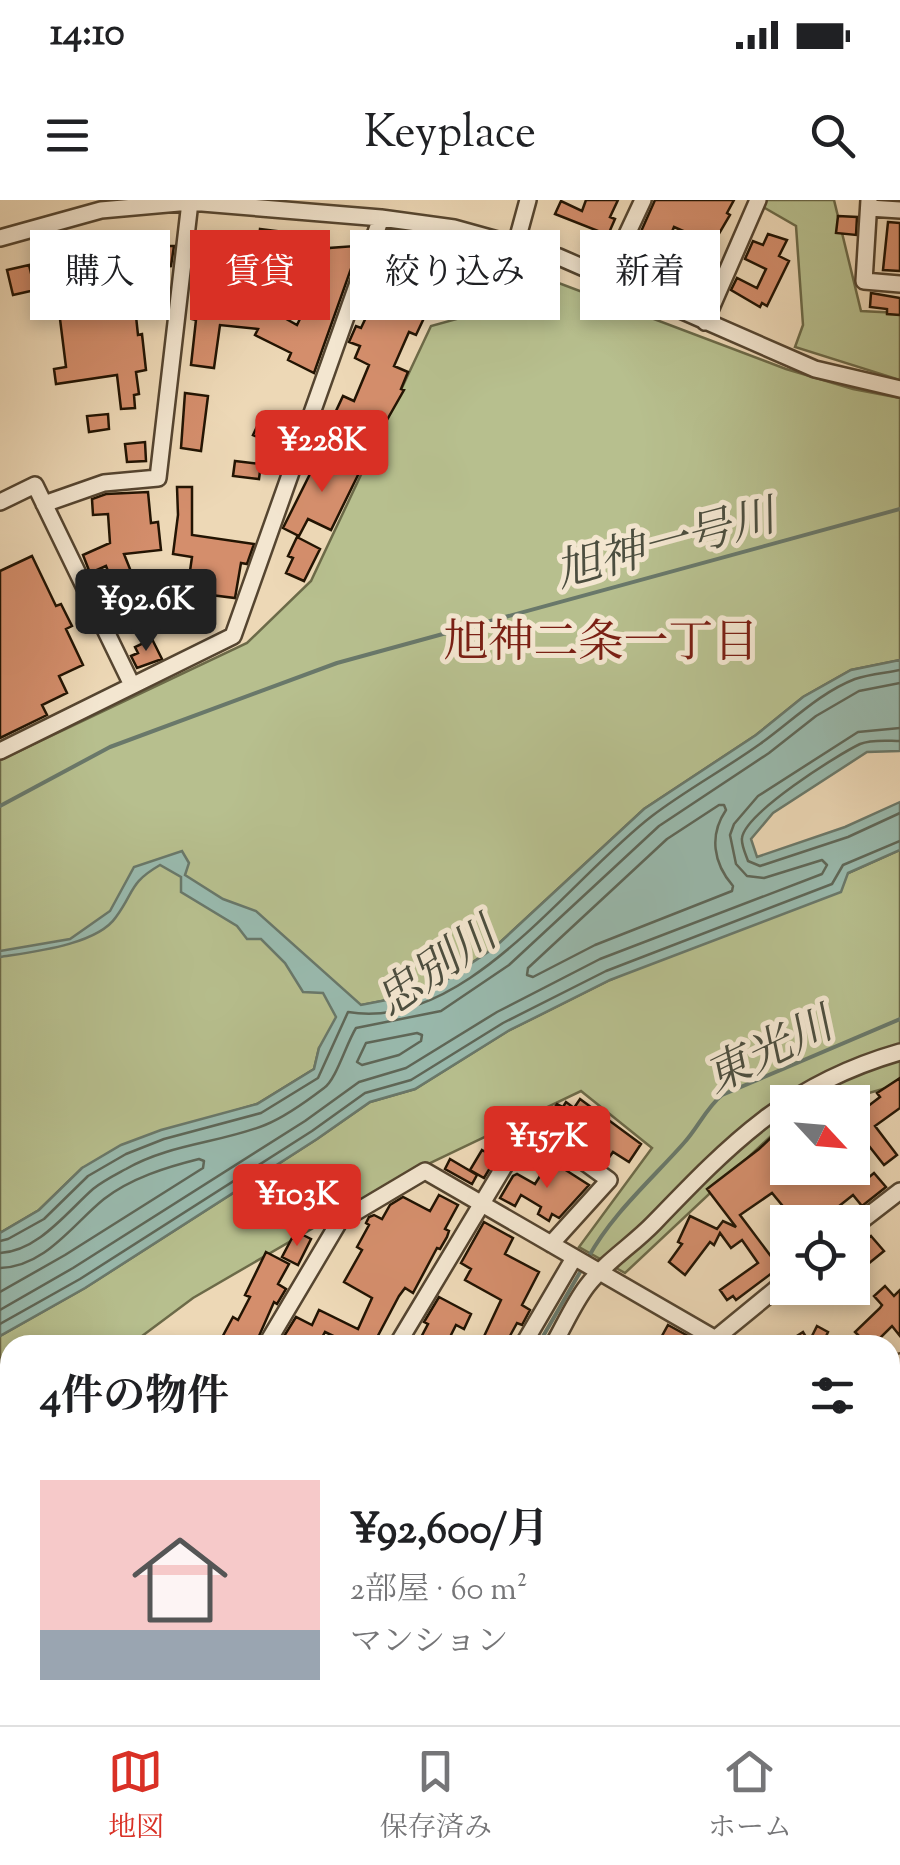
<!DOCTYPE html>
<html lang="ja">
<head>
<meta charset="utf-8">
<style>
  body { margin:0; font-family:"Sorts Mill Goudy","Noto Serif JP",serif; background:#f2f2f2; color:#202124; height:100vh; display:flex; flex-direction:column; font-size:38px; white-space:nowrap }
  * { box-sizing:border-box; margin:0 }
  p { font-size:32px; color:#757577 }
  .icon { flex:none; width:55px; height:55px; fill:none; stroke:currentColor; stroke-width:2; stroke-linecap:round; stroke-linejoin:round }
  .map { position:relative; flex:1; overflow:hidden }
  .sheet { position:absolute; left:0px; top:1135px; width:900px; height:390px; display:flex; flex-direction:column; background:#fff; border-radius:30px 30px 0 0; box-shadow:0 5px 15px #0003 }
  .sheet>* { flex:none }
  .hud { position:absolute; left:30px; top:30px; width:840px; height:90px; display:flex; gap:20px }
  .needle { width:65px; rotate:116deg }
  .tools { position:absolute; left:770px; top:885px; display:grid; gap:20px }
  .tools a { display:grid; place-items:center; width:100px; height:100px; border-radius:0px; background:#fff; box-shadow:0 5px 15px #0003; font-size:50px }
  .price { position:absolute; translate:-50% -85px; padding:0 22px; border-radius:10px; background:#d93025; color:#fff; font-size:32px; line-height:65px; filter:drop-shadow(0 2px 5px #0008) }
  .price::after { content:''; position:absolute; left:50%; top:60px; width:30px; height:22px; margin-left:-15px; background:inherit; clip-path:polygon(0 0,100% 0,50% 100%) }
  .price.active { background:#222; color:#fff }
  ul { padding:0; list-style:none }
  li { display:flex; align-items:center; gap:30px; height:250px; padding:0 40px }
  li+li { border-top:2px solid #e0e0e0 }
  li span { display:grid; place-items:center; flex:none; width:280px; height:200px; border-radius:0px; color:#555 }
  li>.icon { margin-inline-start:auto }
  span .icon { width:120px; height:120px; fill:#fffc; stroke-width:1 }
  li b { font-size:42px }
  h2 { display:flex; justify-content:space-between; align-items:center; height:120px; padding:0 40px; font-size:42px }
  .tag { padding:0 35px; border-radius:0px; background:#fff; box-shadow:0 5px 15px #0003; font-size:35px; line-height:90px }
  .tag.active { background:#d93025; color:#fff }
  .status { display:flex; justify-content:space-between; align-items:center; height:70px; padding:0 50px; background:#fff; direction:ltr }
  .status svg { height:28px; fill:currentColor }
  header { display:flex; justify-content:space-between; align-items:center; height:130px; padding:0 40px; background:#fff; font-size:45px; font-weight:600 }
  .tabs { display:flex; justify-content:space-around; align-items:center; height:140px; border-top:2px solid #e0e0e0; background:#fff; font-size:28px; color:#757577 }
  .tabs a { display:grid; justify-items:center; gap:5px }
  .tabs .active { color:#d93025 }
  .map>svg:first-child { display:block }
  .green { fill:#b7bf8e; stroke:#6c6a48; stroke-width:2.5 }
  .water { fill:#99baae; stroke:#69786a; stroke-width:2.5 }
  .lines { fill:none; stroke-linecap:round; stroke-linejoin:round }
  .shore { stroke:#5e6758; stroke-width:2.5 }
  .stream { stroke:#69786a; stroke-width:4 }
  .building { fill:#d48e6c; stroke:#221403; stroke-width:2.5 }
  .minor-casing { stroke:#554530; stroke-width:20 }
  .major-casing { stroke:#221403; stroke-width:25 }
  .minor { stroke:#f3e6d0; stroke-width:15 }
  .major { stroke:#edd8b6; stroke-width:20 }
  .labels { text-anchor:middle; stroke-width:10; stroke-linejoin:round; paint-order:stroke }
  .water-label { font-size:45px; font-style:italic; fill:#4c4e3f; stroke:#f3e6d0 }
  .neighbourhood-label { font-size:45px; fill:#7a1f14; stroke:#f3e6d0 }
</style>
</head>
<body>
<div class="status"><b>14:10</b><svg viewBox="0 0 49 12"><path d="M0 12V9h3v3zM5 12V6h3v6zM10 12V3h3v9zM15 12V0h3v12zM26 1h20v11H26zM47 4h2v5h-2z"/></svg></div>
<header><svg class="icon" aria-label="menu" viewBox="0 0 24 24"><path d="M4 6h16M4 12h16M4 18h16"/></svg>Keyplace<svg class="icon" aria-label="search" viewBox="0 0 24 24"><circle cx="10" cy="10" r="6"/><path d="M15 15l6 6"/></svg></header>
<div class="map">
<svg width="900" height="1525" viewBox="0 0 900 1525">
  <rect width="100%" height="100%" fill="#edd8b6"/>
  <filter id="stains"><feTurbulence type="fractalNoise" baseFrequency=".002" numOctaves="4"/><feColorMatrix values="0 0 0 0 .2 0 0 0 0 .09 0 0 0 0 .02 0 0 0 .5 -.17"/></filter>
  <radialGradient id="worn" r=".72"><stop offset=".6" stop-color="#630" stop-opacity="0"/><stop offset="1" stop-color="#630" stop-opacity=".3"/></radialGradient>
  <!-- green -->
  <path class="green" d="M751,0H834L861,111L900,113V180L795,147L803,125L796,26Z
    M490,57L786,169L853,189L900,198V460L851,470L803,497L756,535L644,609L494,748L428,792L362,805L319,848L314,869L257,904L220,915L82,968L39,1010L0,1033V560L247,443L311,381L431,126L464,117Z
    M900,650V884L838,902H788L787,921L625,1073L579,1047L652,948L581,891L430,963L339,1013L193,1098L130,1145H10V1246L0,1256V1136L85,1088L317,939L370,902L415,889L508,831L610,780Z"/>
  <!-- water -->
  <path class="water" d="M900,460V551L867,552L773,613L751,639L757,657L845,627L900,602V650L848,673L841,692L610,780L508,831L415,889L370,902L317,939L85,1088L0,1136V1033L39,1010L82,968L121,945L161,930L257,904L314,869L319,848L336,817L323,793L303,792L285,763L261,739H247L237,726L181,692V677L160,665C129,683 135,691 116,717C97,745 32,752 0,757V751L70,739L110,711L134,667L182,651L189,663L185,675L223,699L256,711L361,805L428,792L494,748L644,609L756,535L803,497L851,470Z"/>
  <g class="lines">
    <!-- shore -->
    <path class="shore" d="M900,541C888,541 872,539 860,544C837,555 745,613 742,638C741,645 746,655 748,661L760,666L848,637L900,613
      M719,605H724L726,610C709,635 713,663 733,686L732,691L595,745L533,777L527,775L528,768L667,639Z
      M417,833L422,835L421,841L399,855L362,865L357,862L366,843Z
      M0,1041L8,1039L44,1019L88,976L126,954L164,939L261,913L318,878L348,812C465,832 568,680 652,616C686,590 725,569 760,544C791,522 819,493 855,479C869,474 886,473 900,470
      M0,1053C38,1051 67,1012 93,989C103,981 115,975 126,969C169,944 220,943 265,925C285,917 307,901 324,888C336,880 346,844 356,828L441,811L509,765L659,626L769,553L816,516L859,491L900,483
      M0,1068C45,1067 73,1024 104,999C131,978 167,967 199,959L204,961L203,968L65,1055L0,1092
      M0,1110L73,1068L305,921L359,882L406,868L497,812L600,759L822,674L827,665L822,660L764,678L747,676L736,664L730,635L734,624L758,596L858,532L900,528
      M0,1124L80,1079L312,931L365,893L411,880L503,823L606,771L832,684L843,665L900,641"/>
    <!-- stream -->
    <path class="stream" d="M0,606L110,547L337,463L900,309
      M588,1058C611,1015 651,980 683,944C698,928 706,908 722,895L900,819
      M538,1145L583,1067
      M316,1525L322,1515"/>
  </g>
  <!-- building -->
  <path class="building" d="M586,0H618L610,17L615,19L608,35L555,14L561,1L582,11Z
    M655,0H734L727,13L730,15L713,44L674,27L667,44L716,68L710,82L653,58L659,45L639,36Z
    M838,16L857,17L856,35L836,33Z
    M888,22L900,23V71L883,70Z
    M260,29L277,31L275,51L328,57L329,48L355,46L352,66L314,173L288,160L291,153L255,135L258,129L220,125L214,168L191,165L196,120L192,119L193,108L207,110L213,63L198,61L200,40L231,43L224,99L256,102L297,125L310,98L299,96L305,71L273,67L271,77L254,75Z
    M768,34L787,40L779,56L789,61L767,106L762,103L760,107L731,90L737,78L757,88L766,69L745,59L753,41L763,45Z
    M168,41L169,46H174L171,66L144,69L142,49L153,48V43Z
    M446,50L455,55L449,68L474,80L466,96L436,82L429,95L411,86L418,70L434,77Z
    M29,65L35,90L13,95L7,70Z
    M132,79L138,135L142,134L146,170L136,172L139,194L134,195L135,208L121,209L117,175L56,184L54,169L66,167L58,103H61L59,94L106,87L105,81Z
    M871,93L900,98V115L887,114V109L870,107Z
    M376,94L424,118L416,135L409,132L394,166L408,172L401,189L404,190L375,241L363,236L365,230L336,217L338,212L336,211L343,196L354,201L369,165L355,158L360,146L349,142L356,126L361,128L370,109L362,105L365,96L374,99Z
    M185,193L208,196L201,251L181,248Z
    M108,214L109,229L89,232L87,216Z
    M261,218L293,232L286,249L253,235Z
    M145,242L146,261L127,262L125,244Z
    M326,251L359,273L331,330L308,319L299,336L283,328L319,256L323,258Z
    M235,261L261,264L259,279L233,276Z
    M177,287H192V335L254,344L247,364L241,363L235,398L187,392L192,357L173,354L178,315Z
    M148,292L151,323L158,322L161,350L124,354L140,394L131,398L139,416L116,426L108,409L121,404L106,366L90,373L83,355L110,343L108,314L93,315L92,299L106,294Z
    M297,337L320,349L304,381L286,373L293,358L288,356Z
    M32,356L56,406L61,404L72,426L66,429L83,465L59,476L67,493L42,505L47,515L0,538V371Z
    M152,439L162,459L137,468L131,456L138,453L135,447Z
    M900,878V908L875,926L897,955L884,965L869,946L852,960V902H828L846,888L863,910L880,897L877,893Z
    M580,899L641,944L629,962L613,952L605,963L560,931L563,927L548,917L557,904L563,907L566,902L574,908Z
    M783,920L788,924V945L773,955L788,975L798,968H860L868,978L874,973L886,987L862,1006L853,995L819,1022H796L772,993L740,1015L773,1059L788,1048V1061L736,1100L733,1096L727,1100L720,1090L758,1063L742,1040L731,1048L720,1033L714,1045L710,1042L685,1075L669,1062L682,1044L678,1042L690,1016L717,1029L723,1021L736,1027L707,989L759,949L778,931L774,927Z
    M482,950L496,958L484,978L470,970Z
    M450,959L477,975L472,984L445,969Z
    M550,960L589,985L559,1018L552,1014L549,1021L538,1014L541,1007L521,995L515,1006L500,998L513,976L517,974L535,984Z
    M439,995L458,1005L445,1029L449,1031L447,1037L440,1049L437,1048L413,1093L405,1088L399,1096L373,1145H352L325,1132L318,1145H288L281,1141L296,1117L312,1125L319,1110L358,1129L372,1098L344,1082L362,1050L357,1047L369,1025L366,1023L369,1017L374,1015L382,1019L390,1005L403,997L430,1011Z
    M484,1022L513,1038L505,1054L539,1072L522,1105L530,1110L522,1125L517,1123L505,1145H480L501,1100L465,1080L471,1069L461,1063Z
    M301,1034L311,1039L298,1065L282,1057L292,1038L297,1040Z
    M871,1036L884,1051L852,1077V1051Z
    M266,1052L289,1064L278,1084L286,1089L277,1104L274,1102L255,1145H218L233,1117L238,1120L250,1097L245,1095Z
    M885,1086L894,1096L900,1090V1136L892,1126L873,1145H854L861,1138L855,1132L880,1108L882,1105L874,1096Z
    M439,1097L471,1114L464,1129L456,1125L446,1145H417L428,1124L424,1122Z
    M668,1125L690,1137L686,1145H657Z
    M817,1126L828,1132L822,1145H783L803,1132L809,1142Z"/>
  <g class="lines">
    <defs>
      <path id="minor" d="M869,0L864,81L900,84
        M869,8L900,10
        M0,38L101,10L190,2L381,18L454,28L559,57L815,169L900,189
        M516,44L528,0
        M607,77L643,0
        M705,122L758,0
        M0,302L35,285L132,485
        M44,304L104,283L158,278L190,2
        M0,551L233,436L381,18
        M852,1028L900,991
        M710,1143L788,1079
        M266,1145L339,1022L425,971L726,1145
        M397,1145L523,935L541,931L609,980L551,1044
        M523,1145L574,1058
        M553,1145C564,1126 574,1103 587,1086C605,1062 633,1045 654,1023C732,942 788,884 900,852
        M890,1171L900,1162
        M890,1239L900,1245
        M890,1369L900,1360
        M0,1405L10,1426
        M890,1486L900,1477
        M0,1490L10,1498
        M715,1515L733,1525
        M889,1515L893,1525
        M176,1525L182,1515
        M267,1525L273,1515
        M339,1525L344,1515
        M483,1525L489,1515
        M612,1525L617,1515"/>
      <path id="major" d="M0,1439L10,1460
        M36,1515L41,1525"/>
    </defs>
    <!-- minor casing -->
    <use href="#minor" class="minor-casing"/>
    <!-- major casing -->
    <use href="#major" class="major-casing"/>
    <!-- minor -->
    <use href="#minor" class="minor"/>
    <!-- major -->
    <use href="#major" class="major"/>
  </g>
  <g class="labels">
    <!-- water labels -->
    <g class="water-label">
      <text transform="translate(665 342) rotate(-15)" y="16">旭神一号川</text>
      <text transform="translate(435 766) rotate(-35)" y="16">忠別川</text>
      <text transform="translate(768 849) rotate(-26)" y="16">東光川</text>
    </g>
    <!-- neighbourhood labels -->
    <g class="neighbourhood-label">
      <text x="601" y="456">旭神二条一丁目</text>
    </g>
  </g>
  <rect width="100%" height="100%" filter="url(#stains)"/>
  <rect width="100%" height="100%" fill="url(#worn)"/>
</svg>
<div class="tools">
<a><svg class="needle" viewBox="-14 -14 28 28"><path d="M0-13l5 13h-10z" fill="#e53935"/><path d="M0 13l5-13h-10z" fill="#757577"/></svg></a>
<a><svg class="icon" aria-label="locate" viewBox="0 0 24 24"><circle cx="12" cy="12" r="6"/><path d="M12 2v4M12 18v4M2 12h4M18 12h4"/></svg></a>
</div>
<b class="price" style="left:322px;top:295px">¥228K</b>
<b class="price active" style="left:146px;top:454px">¥92.6K</b>
<b class="price" style="left:547px;top:991px">¥157K</b>
<b class="price" style="left:297px;top:1049px">¥103K</b>
<div class="hud">
<a class="tag">購入</a>
<a class="tag active">賃貸</a>
<a class="tag">絞り込み</a>
<a class="tag">新着</a>
</div>
<section class="sheet">
<h2>4件の物件<svg class="icon" aria-label="filters" viewBox="0 0 24 24"><path d="M4 7h16M4 17h16"/><circle cx="9" cy="7" r="2"/><circle cx="15" cy="17" r="2"/></svg></h2>
<ul>
<li><span style="background:linear-gradient(#f6c9c9 75%,#9aa5b1 0)"><svg class="icon" aria-label="home" viewBox="0 0 24 24"><path d="M3 11l9-7 9 7M6 9v11h12V9"/></svg></span><div><b>¥92,600/月</b><p>2部屋 · 60 m²</p><p>マンション</p></div></li>
</ul>
</section>
</div>
<nav class="tabs">
<a class="active"><svg class="icon" aria-label="map" viewBox="0 0 24 24"><path d="M3 6l6-2 6 2 6-2v14l-6 2-6-2-6 2zM9 4v14M15 6v14"/></svg>地図</a>
<a><svg class="icon" aria-label="saved" viewBox="0 0 24 24"><path d="M7 4h10v16l-5-4-5 4z"/></svg>保存済み</a>
<a><svg class="icon" aria-label="home" viewBox="0 0 24 24"><path d="M3 11l9-7 9 7M6 9v11h12V9"/></svg>ホーム</a>
</nav>
</body>
</html>
